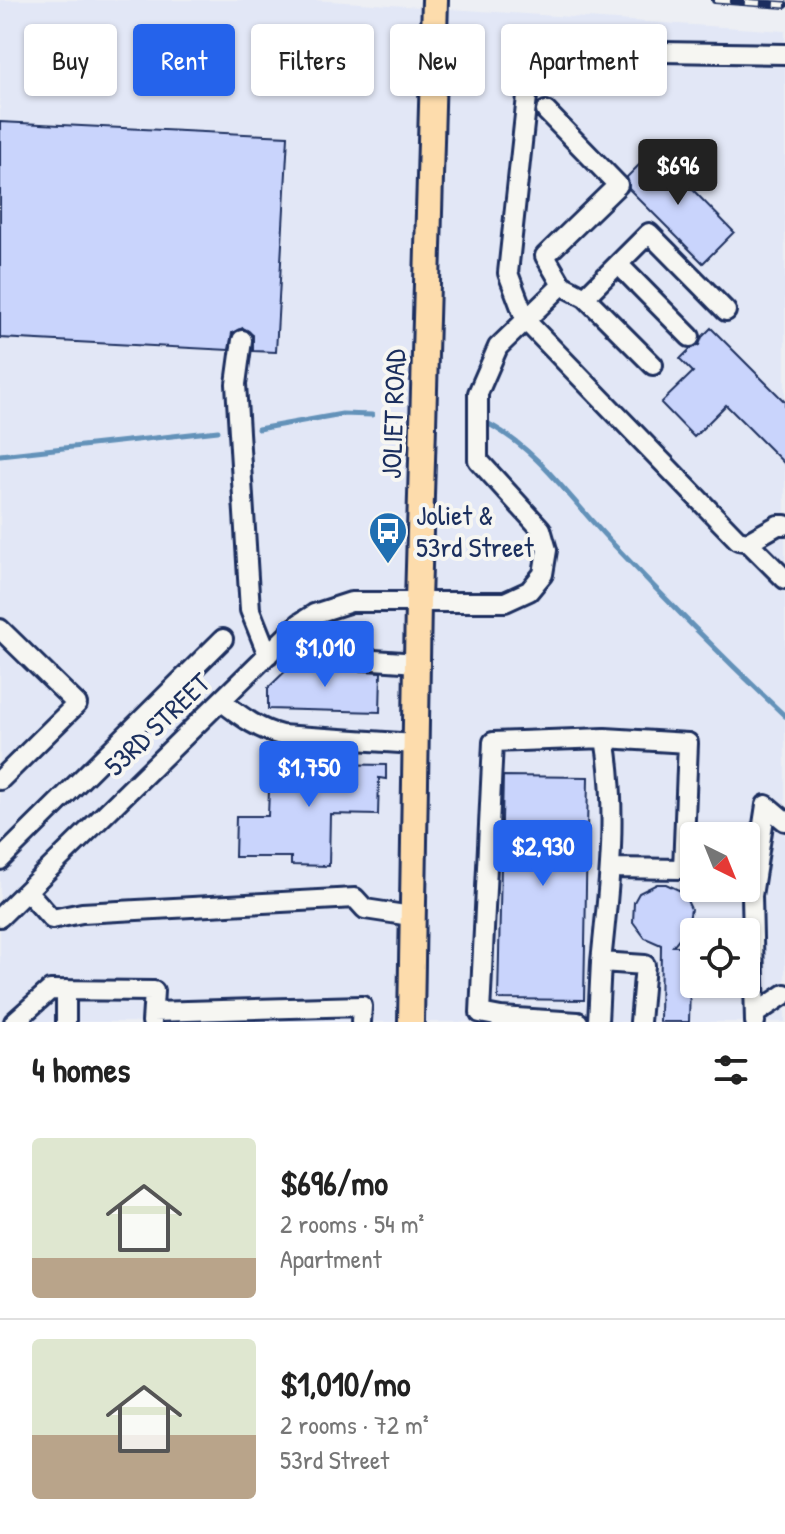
<!DOCTYPE html>
<html lang="en">
<head>
<meta charset="utf-8">
<style>
  body { margin:0; font-family:"Patrick Hand",sans-serif; background:#f2f2f2; color:#222; height:100vh; display:flex; flex-direction:column; font-size:30px; white-space:nowrap }
  * { box-sizing:border-box; margin:0 }
  p { font-size:26px; color:#767676 }
  .icon { flex:none; width:44px; height:44px; fill:none; stroke:currentColor; stroke-width:2; stroke-linecap:round; stroke-linejoin:round }
  .map { position:relative; height:1022px; overflow:hidden }
  .sheet { display:flex; flex-direction:column; background:#fff; flex:1 }
  .sheet>* { flex:none }
  .top-card { position:absolute; left:24px; top:24px; width:738px; height:72px; display:flex; gap:16px }
  .needle { width:52px; rotate:137deg }
  .buttons { position:absolute; left:680px; top:822px; display:grid; gap:16px }
  .buttons a { display:grid; place-items:center; width:80px; height:80px; border-radius:8px; background:#fff; box-shadow:0 2px 6px #0004; font-size:40px }
  .price { position:absolute; translate:-50% -68px; padding:0 18px; border-radius:8px; background:#2563eb; color:#fff; font-size:26px; line-height:52px; filter:drop-shadow(0 2px 4px #0008) }
  .price::after { content:''; position:absolute; left:50%; top:48px; width:24px; height:18px; margin-left:-12px; background:inherit; clip-path:polygon(0 0,100% 0,50% 100%) }
  .price.current { background:#222; color:#fff }
  ul { padding:0; list-style:none }
  li { display:flex; align-items:center; gap:24px; height:200px; padding:0 32px }
  li+li { border-top:2px solid #e0e0e0 }
  li span { display:grid; place-items:center; flex:none; width:224px; height:160px; border-radius:8px; color:#555 }
  li>.icon { margin-inline-start:auto }
  span .icon { width:96px; height:96px; fill:#fffc; stroke-width:1 }
  li b { font-size:34px }
  h2 { display:flex; justify-content:space-between; align-items:center; height:96px; padding:0 32px; font-size:34px }
  .pill { padding:0 28px; border-radius:8px; background:#fff; box-shadow:0 2px 6px #0004; font-size:28px; line-height:72px }
  .pill.current { background:#2563eb; color:#fff }
  .map>svg:first-child { display:block }
  .built { fill:#e2e7f6; fill-rule:evenodd }
  .lines { fill:none; stroke-linecap:round; stroke-linejoin:round }
  .stream { stroke:#6492b9; stroke-width:5 }
  .building { fill:#c9d4fc; stroke:#1b2f5e; stroke-width:2 }
  .minor-casing { stroke:#1b2f5e; stroke-width:24 }
  .major-casing { stroke:#1b2f5e; stroke-width:30 }
  .minor { stroke:#f6f6f2; stroke-width:18 }
  .major { stroke:#fddcac; stroke-width:24 }
  .rail-casing { stroke:#1b2f5e; stroke-width:8 }
  .rail { stroke:#f6f6f2; stroke-width:5; stroke-dasharray:15; stroke-linecap:butt }
  .labels { text-anchor:middle; stroke-width:8; stroke-linejoin:round; paint-order:stroke }
  .street-label { font-size:28px; fill:#1b2f5e; stroke:#f6f6f2 }
  .poi-label { font-size:28px; fill:#1b2f5e; stroke:#f6f6f2; text-anchor:start }
</style>
</head>
<body>
<div class="map">
<svg width="785" height="1022" viewBox="0 0 785 1022">
  <rect width="100%" height="100%" fill="#edeff4"/>
  <filter id="ink" filterUnits="userSpaceOnUse"><feTurbulence type="fractalNoise" baseFrequency=".0125" numOctaves="2"/><feDisplacementMap in="SourceGraphic" scale="16" xChannelSelector="R" yChannelSelector="G"/><feConvolveMatrix kernelMatrix="1 2 1 2 8 2 1 2 1" color-interpolation-filters="sRGB"/></filter>
  <g filter="url(#ink)">
    <!-- built -->
    <path class="built" d="M0,0H314L785,31V1022H0ZM694,836H746V888H694ZM694,932H746V984H694Z"/>
    <g class="lines">
      <!-- stream -->
      <path class="stream" d="M487,423C541,451 573,504 615,546C670,604 727,661 785,716
        M258,429L342,414L372,415
        M0,455L218,431"/>
    </g>
    <!-- building -->
    <path class="building" d="M0,122L288,136L276,352L253,351V335L243,328L232,333L229,350L0,338Z
      M654,150L734,232L703,263L629,189L627,177Z
      M711,328L785,402V464L726,405L694,437L661,403L693,372L680,359L690,349L699,345L702,337Z
      M300,657H315V668L381,672L380,712L268,709V688Z
      M284,752H327L326,764L386,765V779L379,778L378,815L330,814L329,866L291,865V857H235L236,816H268L269,790H283Z
      M503,776L588,777L584,1000L498,999Z
      M657,884H666L683,892L691,909L688,927L673,946H691L689,1022H660L661,945L645,938L633,922L634,902L639,893Z"/>
    <g class="lines">
      <defs>
        <path id="minor" d="M785,54L532,50L508,273L526,321L738,540L748,542L778,525H785
          M618,264L690,337
          M562,285L585,297L649,233L726,311
          M585,297L653,365
          M242,340L236,384L250,610L268,655
          M748,542L785,579
          M300,623L331,657L417,663
          M0,629L77,704L0,780
          M221,701C241,716 257,729 281,735L415,744
          M605,738L688,743L683,869L611,868
          M0,860L223,639
          M27,891L52,919L82,913L355,898L365,909L411,916
          M0,917L300,623L314,614L351,602H505L529,591L543,574L547,550L541,529L478,460V393L498,347L562,285L545,256L618,185L546,111
          M66,990V1022
          M153,1012L362,1006L361,1022
          M755,1014L785,994
          M501,1017L480,1013L493,742L605,738C618,814 609,886 601,962
          M14,1022L50,990L154,991L152,1022
          M501,1022V1017L578,1022
          M598,1022L601,962L645,965L640,1022
          M755,1022L752,896L766,805L785,821"/>
        <path id="major" d="M411,1022L418,602L435,0"/>
      </defs>
      <!-- minor casing -->
      <use href="#minor" class="minor-casing"/>
      <!-- major casing -->
      <use href="#major" class="major-casing"/>
      <!-- minor -->
      <use href="#minor" class="minor"/>
      <!-- major -->
      <use href="#major" class="major"/>
      <defs>
        <path id="rail" d="M715,0L785,5"/>
      </defs>
      <!-- rail casing -->
      <use href="#rail" class="rail-casing"/>
      <!-- rail -->
      <use href="#rail" class="rail"/>
    </g>
  </g>
  <!-- icons -->
  <defs>
    <symbol id="bus-pin" viewBox="-11 -11 22 30"><path d="M0 17L-7.5 6A9.5 9.5 0 1 1 7.5 6Z" fill="#1f6fb2" stroke="#f6f6f2"/><path d="M-5-6H5V4H4V6H2V4H-2V6H-4V4H-5ZM-3.5-4V0h7V-4ZM-3.5 1.2v1.5H-2V1.2ZM2 1.2v1.5H3.5V1.2Z" fill="#fff"/></symbol>
  </defs>
  <g fill-rule="evenodd">
    <use href="#bus-pin" x="366" y="509" width="44" height="60"/>
  </g>
  <g class="labels">
    <!-- street labels -->
    <g class="street-label">
      <text transform="translate(393 414) rotate(-88)" y="10">JOLIET ROAD</text>
      <text transform="translate(157 724) rotate(-44)" y="10">53RD STREET</text>
    </g>
    <!-- poi labels -->
    <g class="poi-label">
      <text x="416" y="525">Joliet &amp;<tspan x="416" dy="32">53rd Street</tspan></text>
    </g>
  </g>
</svg>
<div class="buttons">
<a><svg class="needle" viewBox="-14 -14 28 28"><path d="M0-13l5 13h-10z" fill="#e53935"/><path d="M0 13l5-13h-10z" fill="#767676"/></svg></a>
<a><svg class="icon" aria-label="locate" viewBox="0 0 24 24"><circle cx="12" cy="12" r="6"/><path d="M12 2v4M12 18v4M2 12h4M18 12h4"/></svg></a>
</div>
<b class="price current" style="left:678px;top:207px">$696</b>
<b class="price" style="left:325px;top:689px">$1,010</b>
<b class="price" style="left:309px;top:809px">$1,750</b>
<b class="price" style="left:543px;top:888px">$2,930</b>
<div class="top-card">
<a class="pill">Buy</a>
<a class="pill current">Rent</a>
<a class="pill">Filters</a>
<a class="pill">New</a>
<a class="pill">Apartment</a>
</div>
</div>
<section class="sheet">
<h2>4 homes<svg class="icon" aria-label="filters" viewBox="0 0 24 24"><path d="M4 7h16M4 17h16"/><circle cx="9" cy="7" r="2"/><circle cx="15" cy="17" r="2"/></svg></h2>
<ul>
<li><span style="background:linear-gradient(#dfe7d0 75%,#b9a48a 0)"><svg class="icon" aria-label="home" viewBox="0 0 24 24"><path d="M3 11l9-7 9 7M6 9v11h12V9"/></svg></span><div><b>$696/mo</b><p>2 rooms · 54 m²</p><p>Apartment</p></div></li>
<li><span style="background:linear-gradient(#dfe7d0 60%,#b9a48a 0)"><svg class="icon" aria-label="home" viewBox="0 0 24 24"><path d="M3 11l9-7 9 7M6 9v11h12V9"/></svg></span><div><b>$1,010/mo</b><p>2 rooms · 72 m²</p><p>53rd Street</p></div></li>
</ul>
</section>
</body>
</html>
